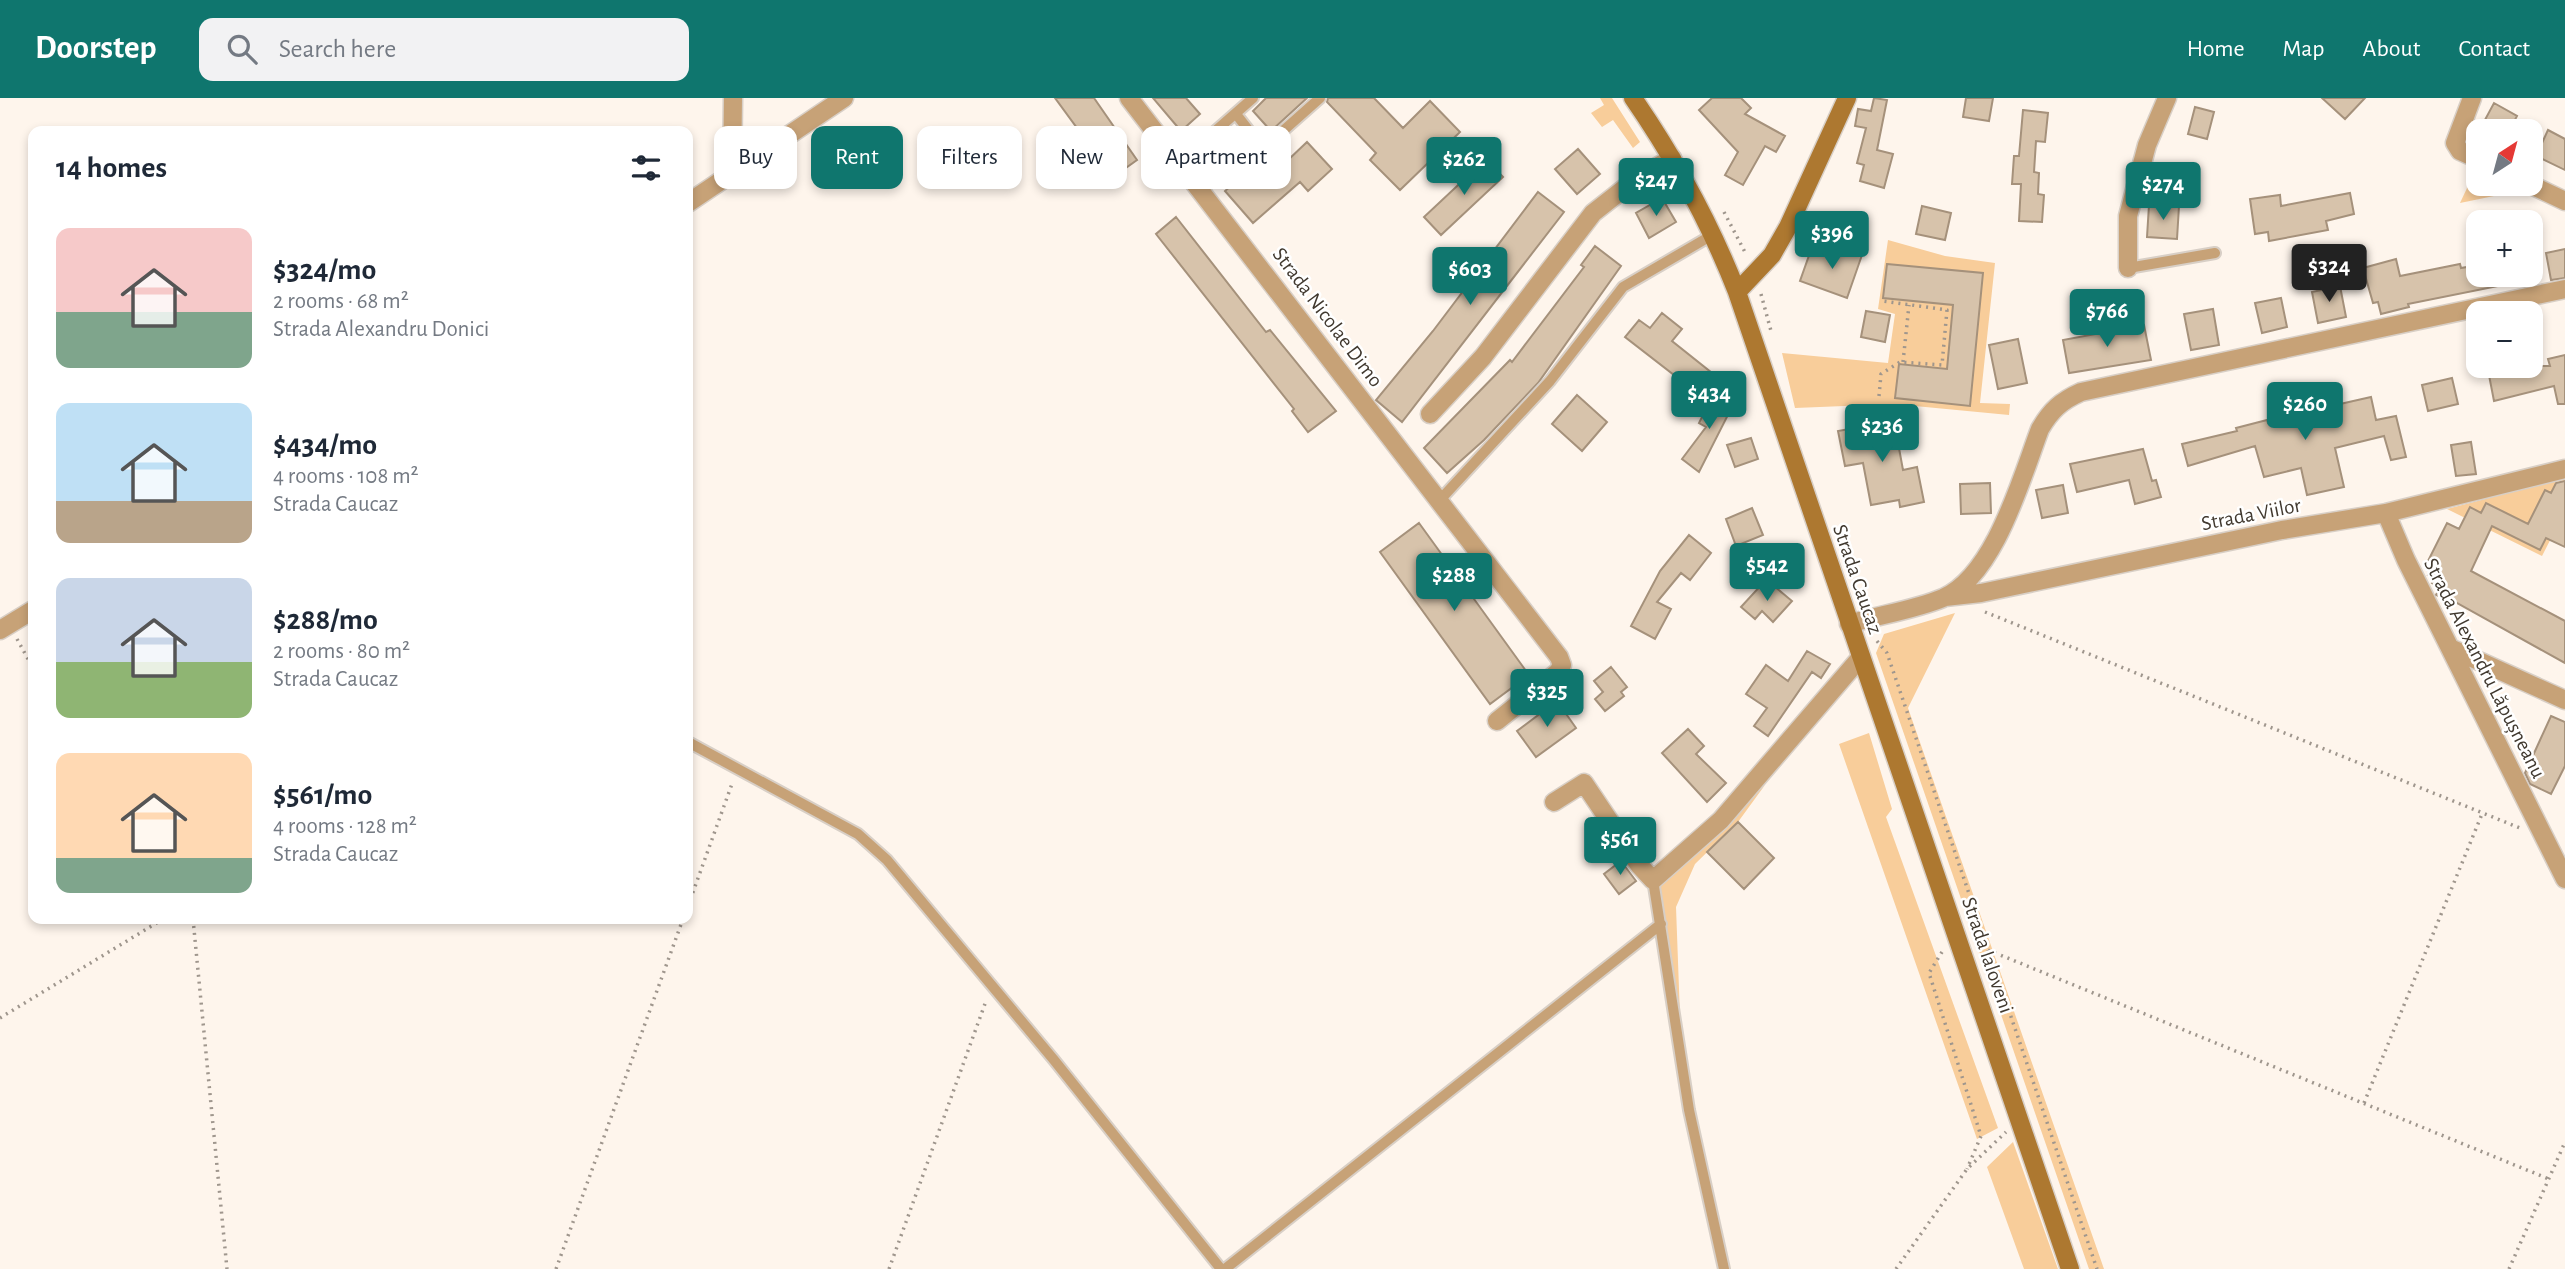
<!DOCTYPE html>
<html lang="en">
<head>
<meta charset="utf-8">
<style>
  body { margin:0; font-family:"Alegreya Sans",sans-serif; background:#f2f2f3; color:#1f2937; height:100vh; display:flex; flex-direction:column; font-size:26px; white-space:nowrap }
  * { box-sizing:border-box; margin:0 }
  p { font-size:23px; color:#747a83 }
  .icon { flex:none; width:38px; height:38px; fill:none; stroke:currentColor; stroke-width:2; stroke-linecap:round; stroke-linejoin:round }
  .map { position:relative; flex:1; overflow:hidden }
  .sheet { position:absolute; left:28px; top:28px; width:665px; height:798px; display:flex; flex-direction:column; background:#fff; border-radius:14px; box-shadow:0 4px 10px #0003 }
  .sheet>* { flex:none }
  .banner { position:absolute; left:714px; top:28px; width:665px; height:63px; display:flex; gap:14px }
  .needle { width:46px; rotate:36deg }
  .controls { position:absolute; left:2466px; top:21px; display:grid; gap:14px }
  .controls a { display:grid; place-items:center; width:77px; height:77px; border-radius:14px; background:#fff; box-shadow:0 4px 10px #0003; font-size:35px }
  .price { position:absolute; translate:-50% -60px; padding:0 16px; border-radius:7px; background:#0f766e; color:#fff; font-size:23px; line-height:46px; filter:drop-shadow(0 2px 4px #0008) }
  .price::after { content:''; position:absolute; left:50%; top:42px; width:21px; height:16px; margin-left:-10px; background:inherit; clip-path:polygon(0 0,100% 0,50% 100%) }
  .price.current { background:#222; color:#fff }
  ul { padding:0; list-style:none }
  li { display:flex; align-items:center; gap:21px; height:175px; padding:0 28px }
  li span { display:grid; place-items:center; flex:none; width:196px; height:140px; border-radius:14px; color:#555 }
  li>.icon { margin-inline-start:auto }
  span .icon { width:84px; height:84px; fill:#fffc; stroke-width:1 }
  li b { font-size:30px }
  h2 { display:flex; justify-content:space-between; align-items:center; height:84px; padding:0 28px; font-size:30px }
  .chip { padding:0 24px; border-radius:14px; background:#fff; box-shadow:0 4px 10px #0003; font-size:24px; line-height:63px }
  .chip.current { background:#0f766e; color:#fff }
  header { display:flex; align-items:center; gap:42px; box-sizing:border-box; height:98px; padding:0 35px; background:#0f766e; color:#fff }
  header strong { font-size:33px }
  nav { display:flex; gap:38px; margin-inline-start:auto; font-size:24px }
  .search { width:490px; height:63px; background:#f2f2f3; display:flex; align-items:center; gap:18px; box-sizing:border-box; padding:0 24px; border-radius:14px; color:#747a83; font-size:26px }
  .map>svg:first-child { display:block }
  .green { fill:#f8cd9a }
  .building { fill:#d7c3ab; stroke:#a5917b; stroke-width:2 }
  .lines { fill:none; stroke-linecap:round; stroke-linejoin:round }
  .lane-casing { stroke:#d8cfc6; stroke-width:14 }
  .street-casing { stroke:#d8cfc6; stroke-width:21 }
  .secondary-casing { stroke:#d8cfc6; stroke-width:21 }
  .path { stroke:#9f968d; stroke-width:3.5; stroke-dasharray:2 5; stroke-linecap:butt }
  .lane { stroke:#c7a277; stroke-width:10 }
  .street { stroke:#c7a277; stroke-width:18 }
  .secondary { stroke:#ad7830; stroke-width:18 }
  .labels { text-anchor:middle; stroke-width:5; stroke-linejoin:round; paint-order:stroke }
  .street-label { font-size:21px; fill:#41392f; stroke:#fff }
</style>
</head>
<body>
<header>
<strong>Doorstep</strong>
<div class="search"><svg class="icon" aria-label="search" viewBox="0 0 24 24"><circle cx="10" cy="10" r="6"/><path d="M15 15l6 6"/></svg>Search here</div>
<nav><a>Home</a><a>Map</a><a>About</a><a>Contact</a></nav>
</header>
<div class="map">
<svg width="2565" height="1171" viewBox="0 0 2565 1171">
  <rect width="100%" height="100%" fill="#fef5ec"/>
  <!-- green -->
  <path class="green" d="M1600,0H1612L1640,44L1633,50L1613,22L1602,29L1591,15L1604,7Z
    M2509,86L2523,92L2460,105L2468,88Z
    M1888,142L1945,158L1995,165L1980,305L2010,306L2009,317L1894,306L1795,310L1782,255L1888,265L1895,216L1878,211Z
    M2565,380V413L2542,458L2447,411Z
    M1955,515L1908,610L2104,1171H2089L1876,555L1884,536Z
    M1869,635L1892,711L1886,719L1998,1030L1977,1041L1839,646Z
    M1765,687L1738,724L1695,766L1676,809L1680,918L1659,789Z
    M2013,1044L2058,1171H2024L1987,1069Z"/>
  <!-- building -->
  <path class="building" d="M1055,0H1094L1137,62L1113,79Z
    M1153,0H1186L1200,16L1181,33Z
    M1266,0H1307L1271,33L1253,13Z
    M1328,0H1374L1403,30L1430,3L1460,34L1400,92L1370,62L1376,55L1327,4Z
    M1712,0H1741L1751,10L1745,16L1785,38L1776,54L1765,48L1743,87L1725,77L1738,54L1699,12Z
    M1874,0L1887,2L1877,52L1893,56L1884,90L1860,83L1864,67L1857,65L1866,30L1855,28L1858,11L1871,13Z
    M1966,0H1993L1989,23L1963,19Z
    M2322,0H2365L2345,21Z
    M2494,5L2517,18L2509,33H2479Z
    M2195,9L2214,14L2207,41L2188,36Z
    M2023,12L2048,15L2045,44L2036,43L2034,74L2039,75L2038,96L2044,97L2042,124L2019,123L2021,86H2012L2014,58H2019Z
    M2548,32L2565,41V72L2536,58Z
    M1307,44L1332,71L1308,93L1300,84L1253,125L1225,93L1254,68L1267,82Z
    M1578,51L1600,76L1577,96L1555,71Z
    M1486,61L1503,79L1441,137L1424,119Z
    M1538,94L1564,114L1402,324L1376,302L1433,233Z
    M2350,95L2354,116L2326,123L2328,132L2269,143L2268,134L2255,136L2250,101L2280,97L2281,108Z
    M1662,100L1676,124L1649,140L1636,115Z
    M2149,107L2179,108L2177,141L2147,139Z
    M1922,108L1951,115L1945,142L1916,136Z
    M1176,119L1266,234L1270,232L1336,313L1308,334L1292,313L1294,311L1156,136Z
    M1595,148L1621,168L1538,285L1484,342L1447,375L1424,350L1510,262L1512,264L1584,169L1581,167Z
    M1812,149L1838,158L1841,150L1862,157L1847,200L1800,183Z
    M2565,151V180L2551,182L2546,155Z
    M2396,161L2400,178L2460,166L2461,170L2478,167V177H2517L2518,184L2408,206L2409,209L2381,216L2378,204L2373,205L2363,170Z
    M1887,166L1983,175L1970,308L1895,300L1899,266L1947,271L1953,207L1883,200Z
    M2340,188L2346,219L2318,225L2312,194Z
    M2281,200L2287,229L2262,235L2255,205Z
    M2213,211L2219,247L2191,252L2184,216Z
    M1866,213L1890,217L1885,244L1861,239Z
    M1662,215L1682,231L1672,243L1712,275L1696,294L1625,239L1639,222L1650,230Z
    M2144,227L2151,262L2069,275L2063,242Z
    M2018,241L2027,285L1998,291L1989,247Z
    M2565,257V306H2558L2554,288L2494,303L2488,272L2510,268H2550L2548,261Z
    M2452,280L2458,306L2428,313L2422,287Z
    M1714,295L1734,305L1699,374L1682,361L1706,329L1699,325Z
    M1577,297L1607,324L1582,353L1552,326Z
    M2371,299L2376,322L2396,318L2406,359L2391,362L2384,338L2335,350L2344,389L2307,397L2301,370L2264,379L2255,348L2188,368L2182,346L2237,333L2236,330L2267,322L2268,325L2309,317V313Z
    M1894,323L1903,372L1917,369L1924,404L1900,409L1899,402L1871,407L1863,365L1845,368L1838,333Z
    M1751,340L1758,361L1735,369L1727,347Z
    M2471,344L2476,376L2456,378L2451,347Z
    M2143,351L2152,383L2156,382L2161,399L2135,406L2129,382L2077,394L2070,366Z
    M2565,383V449L2546,440L2540,452L2492,428L2471,473L2565,523V565L2455,504L2436,497L2440,489L2432,485L2434,480L2428,477L2433,468L2427,465L2447,425L2459,431L2470,409L2481,415L2486,405L2528,426L2545,392L2551,395L2556,385Z
    M1990,385L1991,415L1961,416L1960,386Z
    M2063,387L2068,415L2042,420L2036,392Z
    M1752,410L1763,437L1736,448L1726,421Z
    M1419,425L1529,577L1490,606L1380,454Z
    M1689,437L1711,455L1690,482L1681,475L1657,504L1671,511L1655,541L1631,528L1660,473Z
    M1763,485L1771,491L1774,488L1792,503L1773,524L1762,513L1755,521L1741,509Z
    M1807,553L1830,566L1821,580L1812,574L1768,638L1754,628L1767,610L1746,596L1766,567L1788,583Z
    M1611,569L1627,589L1621,594L1624,598L1605,613L1595,601L1603,594L1594,583Z
    M1557,603L1576,630L1536,659L1517,633Z
    M2551,618L2565,624V668L2551,696L2530,686L2525,675Z
    M1688,631L1704,648L1696,656L1726,685L1707,704L1662,655Z
    M1738,724L1774,760L1744,791L1707,754Z
    M1621,763L1636,783L1619,796L1604,776Z"/>
  <g class="lines">
    <defs>
      <path id="lane" d="M1236,16L1260,47H1267L1320,0
        M1180,64L1253,0
        M2128,170L2215,155
        M1439,403L1550,283L1623,189L1714,136
        M688,644L858,736L887,762L1054,962L1221,1171
        M1653,782L1689,1012L1724,1171
        M1225,1171L1661,826"/>
      <path id="street" d="M1129,0L1559,559L1562,567L1558,574L1497,623
        M2472,0L2455,45L2460,53L2478,61
        M732,76L733,0
        M2529,86L2565,103
        M688,105L844,0
        M2128,170V118L2147,47L2167,0
        M1430,316L1483,259L1593,115L1635,82L1672,60
        M2386,415L2406,462L2565,781
        M1945,499L1981,495L2282,432L2386,415L2565,371
        M1849,526C1879,517 1914,512 1943,500C1995,477 2021,381 2040,331C2051,312 2061,303 2081,294L2565,191
        M0,532L33,512
        M2450,550L2565,602
        M1554,704L1584,685L1639,767L1653,782L1721,722L1861,559"/>
      <path id="secondary" d="M1633,0C1675,61 1710,125 1737,194L2070,1171
        M1737,194L1772,157L1788,129L1847,0"/>
    </defs>
    <!-- lane casing -->
    <use href="#lane" class="lane-casing"/>
    <!-- street casing -->
    <use href="#street" class="street-casing"/>
    <!-- secondary casing -->
    <use href="#secondary" class="secondary-casing"/>
    <!-- path -->
    <path class="path" d="M1724,114L1746,156
      M1761,196L1771,233
      M1903,264L1909,207
      M1879,298L1881,276L1900,264L1942,267L1947,212L1883,203
      M1985,514L2520,730
      M17,541L33,570
      M1877,543L1887,555L2097,1171
      M688,808L733,683
      M193,821L227,1171
      M1988,852L2549,1081
      M1942,854L1929,875L1981,1038L1967,1071
      M0,920L163,821
      M2364,1005L2482,716
      M556,1171L683,821
      M889,1171L986,903
      M1896,1171L1967,1071L2006,1034
      M2509,1171L2565,1044"/>
    <!-- lane -->
    <use href="#lane" class="lane"/>
    <!-- street -->
    <use href="#street" class="street"/>
    <!-- secondary -->
    <use href="#secondary" class="secondary"/>
  </g>
  <g class="labels">
    <!-- street labels -->
    <g class="street-label">
      <text transform="translate(1328 219) rotate(53)" y="7">Strada Nicolae Dimo</text>
      <text transform="translate(2251 416) rotate(-11)" y="7">Strada Viilor</text>
      <text transform="translate(1858 481) rotate(71)" y="7">Strada Caucaz</text>
      <text transform="translate(2485 570) rotate(63)" y="7">Strada Alexandru Lăpușneanu</text>
      <text transform="translate(1988 857) rotate(71)" y="7">Strada Ialoveni</text>
    </g>
  </g>
</svg>
<div class="controls">
<a><svg class="needle" viewBox="-14 -14 28 28"><path d="M0-13l5 13h-10z" fill="#e53935"/><path d="M0 13l5-13h-10z" fill="#747a83"/></svg></a>
<a>+</a>
<a>−</a>
</div>
<b class="price" style="left:1464px;top:99px">$262</b>
<b class="price" style="left:1656px;top:120px">$247</b>
<b class="price" style="left:2163px;top:124px">$274</b>
<b class="price" style="left:1832px;top:173px">$396</b>
<b class="price current" style="left:2329px;top:206px">$324</b>
<b class="price" style="left:1470px;top:209px">$603</b>
<b class="price" style="left:2107px;top:251px">$766</b>
<b class="price" style="left:1709px;top:333px">$434</b>
<b class="price" style="left:2305px;top:344px">$260</b>
<b class="price" style="left:1882px;top:366px">$236</b>
<b class="price" style="left:1767px;top:505px">$542</b>
<b class="price" style="left:1454px;top:515px">$288</b>
<b class="price" style="left:1547px;top:631px">$325</b>
<b class="price" style="left:1620px;top:779px">$561</b>
<div class="banner">
<a class="chip">Buy</a>
<a class="chip current">Rent</a>
<a class="chip">Filters</a>
<a class="chip">New</a>
<a class="chip">Apartment</a>
</div>
<section class="sheet">
<h2>14 homes<svg class="icon" aria-label="filters" viewBox="0 0 24 24"><path d="M4 7h16M4 17h16"/><circle cx="9" cy="7" r="2"/><circle cx="15" cy="17" r="2"/></svg></h2>
<ul>
<li><span style="background:linear-gradient(#f6c9c9 60%,#7fa58c 0)"><svg class="icon" aria-label="home" viewBox="0 0 24 24"><path d="M3 11l9-7 9 7M6 9v11h12V9"/></svg></span><div><b>$324/mo</b><p>2 rooms · 68 m²</p><p>Strada Alexandru Donici</p></div></li>
<li><span style="background:linear-gradient(#bfe0f5 70%,#b9a48a 0)"><svg class="icon" aria-label="home" viewBox="0 0 24 24"><path d="M3 11l9-7 9 7M6 9v11h12V9"/></svg></span><div><b>$434/mo</b><p>4 rooms · 108 m²</p><p>Strada Caucaz</p></div></li>
<li><span style="background:linear-gradient(#c9d6e8 60%,#8fb573 0)"><svg class="icon" aria-label="home" viewBox="0 0 24 24"><path d="M3 11l9-7 9 7M6 9v11h12V9"/></svg></span><div><b>$288/mo</b><p>2 rooms · 80 m²</p><p>Strada Caucaz</p></div></li>
<li><span style="background:linear-gradient(#ffd9b3 75%,#7fa58c 0)"><svg class="icon" aria-label="home" viewBox="0 0 24 24"><path d="M3 11l9-7 9 7M6 9v11h12V9"/></svg></span><div><b>$561/mo</b><p>4 rooms · 128 m²</p><p>Strada Caucaz</p></div></li>
</ul>
</section>
</div>
</body>
</html>
